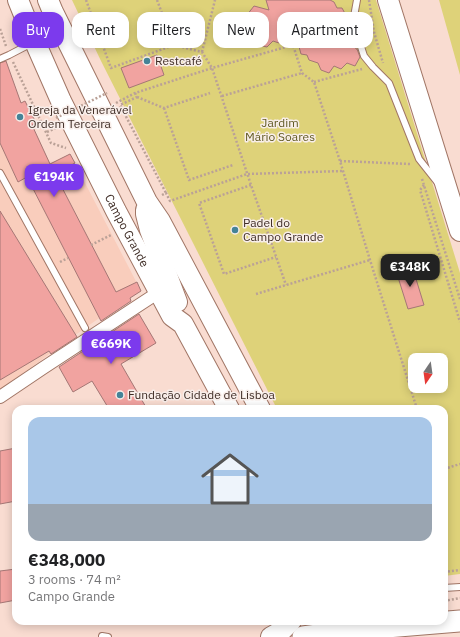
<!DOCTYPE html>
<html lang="en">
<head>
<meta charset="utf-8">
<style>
  body { margin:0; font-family:"IBM Plex Sans",sans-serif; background:#f2f2f2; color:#202124; height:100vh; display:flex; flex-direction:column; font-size:15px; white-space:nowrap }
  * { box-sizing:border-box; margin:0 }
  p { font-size:13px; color:#757577 }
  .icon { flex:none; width:22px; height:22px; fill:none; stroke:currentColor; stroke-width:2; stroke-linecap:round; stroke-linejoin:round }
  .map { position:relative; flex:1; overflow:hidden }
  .details { position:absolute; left:12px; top:405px; width:436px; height:220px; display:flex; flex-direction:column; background:#fff; border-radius:12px; box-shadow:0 2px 10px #0003 }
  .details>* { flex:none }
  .top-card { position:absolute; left:12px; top:12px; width:436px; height:36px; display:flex; gap:8px }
  .needle { width:26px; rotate:193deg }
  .controls { position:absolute; left:408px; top:353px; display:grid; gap:8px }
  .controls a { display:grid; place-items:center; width:40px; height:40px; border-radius:8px; background:#fff; box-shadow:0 2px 10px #0003; font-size:20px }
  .price { position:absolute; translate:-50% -34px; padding:0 9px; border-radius:8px; background:#7c3aed; color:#fff; font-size:13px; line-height:26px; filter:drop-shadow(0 1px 2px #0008) }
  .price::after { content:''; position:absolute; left:50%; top:24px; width:12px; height:9px; margin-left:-6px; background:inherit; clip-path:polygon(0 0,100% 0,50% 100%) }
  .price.on { background:#222; color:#fff }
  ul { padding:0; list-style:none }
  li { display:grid; align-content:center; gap:8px; height:212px; padding:0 16px }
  li span { display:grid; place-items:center; height:124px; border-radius:12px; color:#555 }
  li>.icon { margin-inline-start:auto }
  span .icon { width:72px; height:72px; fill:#fffc; stroke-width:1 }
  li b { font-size:17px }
  .chip { padding:0 14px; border-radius:12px; background:#fff; box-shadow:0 2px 10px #0003; font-size:14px; line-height:36px }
  .chip.on { background:#7c3aed; color:#fff }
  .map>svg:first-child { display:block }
  .built { fill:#f9cdbc }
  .green { fill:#ded279; fill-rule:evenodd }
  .building { fill:#f1a3a0; stroke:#a57775 }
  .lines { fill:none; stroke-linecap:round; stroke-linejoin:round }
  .service-casing { stroke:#a17666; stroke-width:8 }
  .minor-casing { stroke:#a17666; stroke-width:14 }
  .primary-casing { stroke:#a17666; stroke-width:22 }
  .trunk-casing { stroke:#a17666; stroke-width:23 }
  .path { stroke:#baa197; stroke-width:2.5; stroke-dasharray:2 2; stroke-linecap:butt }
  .service { stroke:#fff; stroke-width:6 }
  .minor { stroke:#fff; stroke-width:12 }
  .primary { stroke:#fff; stroke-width:20 }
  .trunk { stroke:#fff; stroke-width:21 }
  .path-bridge { stroke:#baa197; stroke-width:2.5; stroke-dasharray:2 2; stroke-linecap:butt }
  .poi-dot { fill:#448398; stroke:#f8eeea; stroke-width:1.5 }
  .labels { text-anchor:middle; stroke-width:3; stroke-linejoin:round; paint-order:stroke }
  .poi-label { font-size:12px; fill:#3e2c25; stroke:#f8eeea; text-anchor:start }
  .park-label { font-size:12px; fill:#605922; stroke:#f8eeea }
  .street-label { font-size:12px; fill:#3e2c25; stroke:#f8eeea }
</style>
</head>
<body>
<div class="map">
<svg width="460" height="637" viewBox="0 0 460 637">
  <rect width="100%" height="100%" fill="#f9dcd1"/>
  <!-- built -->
  <path class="built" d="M37,135L50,163L70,154L141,291L121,303L85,328L0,390V143L3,150Z"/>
  <!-- green -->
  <path class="green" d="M72,0H376L460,273V574L444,576V409H277L101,61ZM415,360H441V386H415Z
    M439,0H460V75Z"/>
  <!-- building -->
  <path class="building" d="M266,0H330L334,2L337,8H342L348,19L356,49H357L360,57L355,66L347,63L341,69L334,66L329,73L321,70L318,63L309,60L307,55L301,54L298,43L284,38L279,43L273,41L267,47L250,43L243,20L254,6L269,10Z
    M157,55L164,75L129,88L121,68Z
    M6,61L21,103L25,101L36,123L32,125L50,164L70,154L75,163L55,174L116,292L137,282L141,291L130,298L131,301L101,321L27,177L18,182L0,143V63Z
    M0,211L77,337L51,354L49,351L0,380Z
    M412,266L424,305L408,309L397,274L400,273L399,270Z
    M139,314L156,343L121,364L147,409H109L92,381L73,392L59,367Z
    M16,448V501L0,504V451Z
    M16,569V600L0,603V571Z"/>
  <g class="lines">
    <defs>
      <path id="service" d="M357,0L353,22L364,56L373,67L389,83L419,159L438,183
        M0,59L9,55L32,43
        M0,173L85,328
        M444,588L460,587
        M102,636L108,637"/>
      <path id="minor" d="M0,397L43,368L159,292"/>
      <g id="primary">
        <path id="s1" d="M18,0L35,42L61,101L116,211L172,316L183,324L229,409"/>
        <path d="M48,0L53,12L147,202L160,221L260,409"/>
        <path d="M388,0L460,231"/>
        <path d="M146,210V214L150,230L177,302"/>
        <path d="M271,637L280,632L291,621"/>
      </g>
      <path id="trunk" d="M303,637L362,629L460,621"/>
    </defs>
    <!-- service casing -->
    <use href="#service" class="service-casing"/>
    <!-- minor casing -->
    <use href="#minor" class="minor-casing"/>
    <!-- primary casing -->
    <use href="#primary" class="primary-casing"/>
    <!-- trunk casing -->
    <use href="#trunk" class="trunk-casing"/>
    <!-- path -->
    <path class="path" d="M86,0L111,68L174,45L202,52L212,68L251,185L286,285
      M157,0L174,45
      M369,0L374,32L383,63
      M0,29L6,46
      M202,52L215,0
      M13,62L51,143L66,148
      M314,82L362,69
      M135,93L137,97L120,105L166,193
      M222,96L302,73
      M137,97L164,108L210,93
      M116,103L135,93L212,68L293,45L302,73L314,82L340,161L370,260L417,409
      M164,108L189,180L233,165
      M47,132L56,128
      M340,161L410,164
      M422,179L460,299
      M251,185L199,203L224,274L276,257
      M424,185L420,190L460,322
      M162,195L166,193L170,201L247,174L343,171
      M91,245L111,235
      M60,262L68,258
      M256,294L370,260
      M444,469L460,464
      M444,572L460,570
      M444,601L460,598"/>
    <!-- service -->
    <use href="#service" class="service"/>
    <!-- minor -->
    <use href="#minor" class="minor"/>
    <!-- primary -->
    <use href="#primary" class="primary"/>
    <!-- trunk -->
    <use href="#trunk" class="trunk"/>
    <!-- path-bridge -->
    <path class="path-bridge" d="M56,118L107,93"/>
  </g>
  <!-- markers -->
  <g class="poi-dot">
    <circle cx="147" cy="61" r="4"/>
    <circle cx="20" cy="117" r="4"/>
    <circle cx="235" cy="230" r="4"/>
    <circle cx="120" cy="395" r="4"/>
  </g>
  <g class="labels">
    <!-- poi labels -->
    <g class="poi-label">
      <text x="155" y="65">Restcafé</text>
      <text x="28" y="114">Igreja da Venerável<tspan x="28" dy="14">Ordem Terceira</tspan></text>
      <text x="243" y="227">Padel do<tspan x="243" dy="14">Campo Grande</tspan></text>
      <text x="128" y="399">Fundação Cidade de Lisboa</text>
    </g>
    <!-- park labels -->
    <g class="park-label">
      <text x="280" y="127">Jardim<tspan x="280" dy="14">Mário Soares</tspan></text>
    </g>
    <!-- street labels -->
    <g class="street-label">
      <text dy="4" stroke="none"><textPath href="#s1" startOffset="255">Campo Grande</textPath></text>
    </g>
  </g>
</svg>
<div class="controls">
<a><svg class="needle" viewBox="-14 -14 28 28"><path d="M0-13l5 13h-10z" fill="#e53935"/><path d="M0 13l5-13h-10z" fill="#757577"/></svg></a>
</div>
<b class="price" style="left:54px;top:198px">€194K</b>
<b class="price on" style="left:410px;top:288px">€348K</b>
<b class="price" style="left:111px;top:365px">€669K</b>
<div class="top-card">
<a class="chip on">Buy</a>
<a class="chip">Rent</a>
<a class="chip">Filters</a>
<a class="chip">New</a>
<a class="chip">Apartment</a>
</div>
<section class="details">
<ul>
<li><span style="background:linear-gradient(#a9c7e8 70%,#9aa5b1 0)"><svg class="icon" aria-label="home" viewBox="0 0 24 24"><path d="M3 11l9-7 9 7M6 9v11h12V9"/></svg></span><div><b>€348,000</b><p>3 rooms · 74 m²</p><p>Campo Grande</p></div></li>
</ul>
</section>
</div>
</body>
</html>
